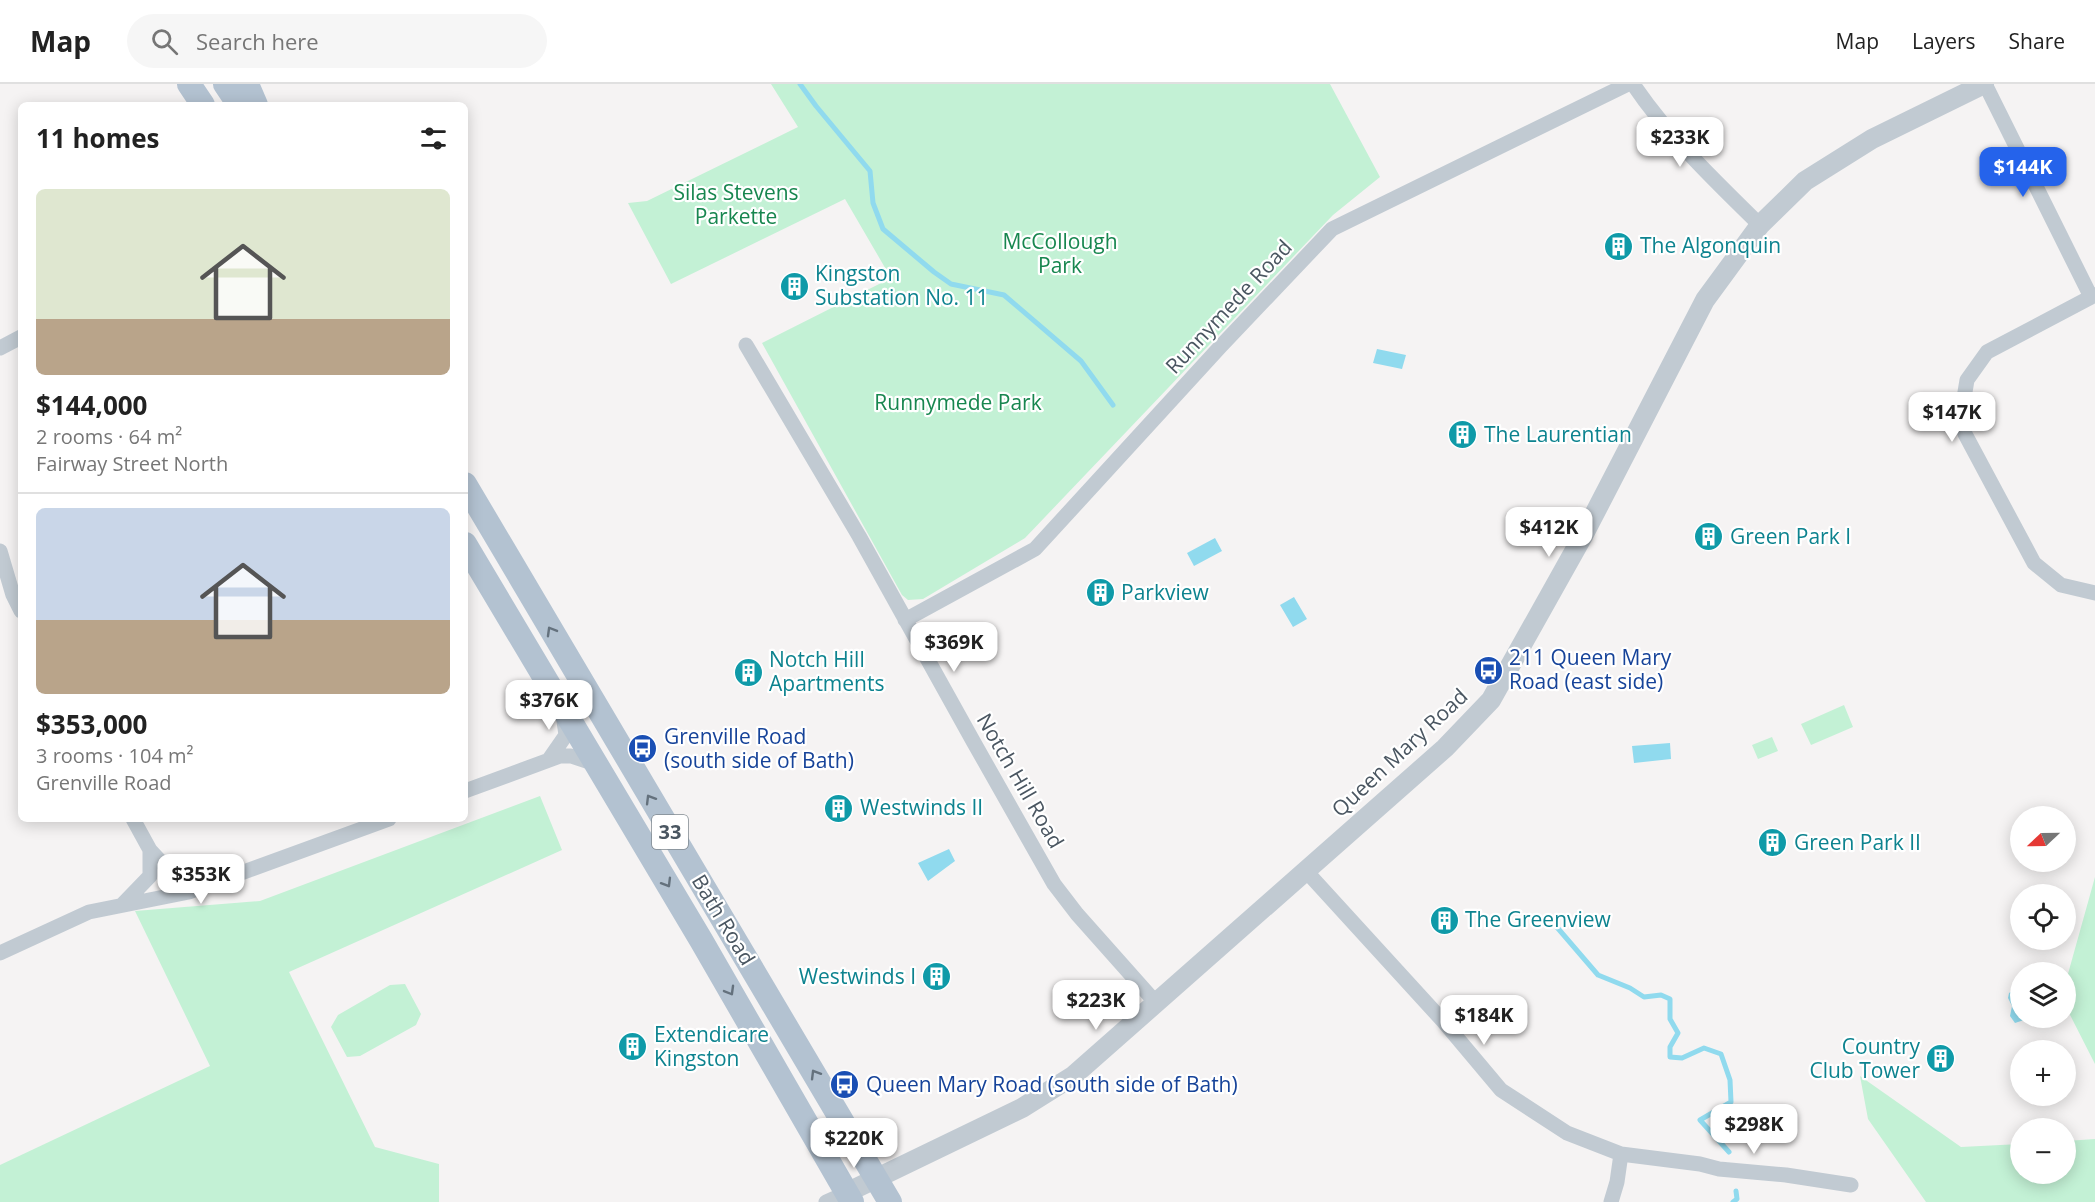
<!DOCTYPE html>
<html lang="en">
<head>
<meta charset="utf-8">
<style>
  body { margin:0; font-family:"Open Sans",sans-serif; background:#f6f6f6; color:#222; height:100vh; display:flex; flex-direction:column; font-size:22px; white-space:nowrap }
  * { box-sizing:border-box; margin:0 }
  p { font-size:20px; color:#767676 }
  .icon { flex:none; width:33px; height:33px; fill:none; stroke:currentColor; stroke-width:2; stroke-linecap:round; stroke-linejoin:round }
  .map { position:relative; flex:1; overflow:hidden }
  .details { position:absolute; left:18px; top:18px; width:450px; height:720px; display:flex; flex-direction:column; background:#fff; border-radius:9px; box-shadow:0 3px 15px #0003 }
  .details>* { flex:none }
  .needle { width:39px; rotate:248deg }
  .controls { position:absolute; left:2010px; top:722px; display:grid; gap:12px }
  .controls a { display:grid; place-items:center; width:66px; height:66px; border-radius:50%; background:#fff; box-shadow:0 3px 15px #0003; font-size:30px }
  .price { position:absolute; translate:-50% -51px; padding:0 14px; border-radius:12px; background:#fff; color:#222; font-size:20px; line-height:39px; filter:drop-shadow(0 2px 3px #0008) }
  .price::after { content:''; position:absolute; left:50%; top:36px; width:18px; height:14px; margin-left:-9px; background:inherit; clip-path:polygon(0 0,100% 0,50% 100%) }
  .price.current { background:#2563eb; color:#fff }
  ul { padding:0; list-style:none }
  li { display:grid; align-content:center; gap:12px; height:318px; padding:0 18px }
  li+li { border-top:2px solid #e0e0e0 }
  li span { display:grid; place-items:center; height:186px; border-radius:9px; color:#555 }
  li>.icon { margin-inline-start:auto }
  span .icon { width:108px; height:108px; fill:#fffc; stroke-width:1 }
  li b { font-size:26px }
  h2 { display:flex; justify-content:space-between; align-items:center; height:72px; padding:0 18px; font-size:26px }
  header { display:flex; align-items:center; gap:36px; box-sizing:border-box; height:84px; padding:0 30px; background:#fff; border-bottom:2px solid #e0e0e0 }
  header strong { font-size:28px }
  nav { display:flex; gap:33px; margin-inline-start:auto; font-size:21px }
  .search { width:420px; height:54px; background:#f6f6f6; display:flex; align-items:center; gap:15px; box-sizing:border-box; padding:0 21px; border-radius:33px; color:#767676; font-size:22px }
  .map>svg:first-child { display:block }
  .green { fill:#c3f1d5 }
  .water { fill:#90daee }
  .lines { fill:none; stroke-linecap:round; stroke-linejoin:round }
  .stream { stroke:#90daee; stroke-width:5 }
  .minor { stroke:#c1cad2; stroke-width:15 }
  .tertiary { stroke:#c1cad2; stroke-width:20 }
  .primary { stroke:#b3c2d1; stroke-width:24 }
  .oneway { stroke:#64717d }
  .labels { text-anchor:middle; stroke-width:4.5; stroke-linejoin:round; paint-order:stroke }
  .shield { fill:#fff; stroke:#808990; stroke-width:1.5 }
  .shield-label { font-size:20px; font-weight:bold; fill:#4a5661 }
  .park-label { font-size:21px; fill:#17864f; stroke:#fff }
  .culture-label { font-size:21px; fill:#0d838f; stroke:#fff; text-anchor:start }
  .street-label { font-size:21px; fill:#4a5661; stroke:#fff }
  .transit-label { font-size:21px; fill:#164399; stroke:#fff; text-anchor:start }
</style>
</head>
<body>
<header>
<strong>Map</strong>
<div class="search"><svg class="icon" aria-label="search" viewBox="0 0 24 24"><circle cx="10" cy="10" r="6"/><path d="M15 15l6 6"/></svg>Search here</div>
<nav><a>Map</a><a>Layers</a><a>Share</a></nav>
</header>
<div class="map">
<svg width="2095" height="1118" viewBox="0 0 2095 1118">
  <rect width="100%" height="100%" fill="#f5f3f3"/>
  <!-- green -->
  <path class="green" d="M771,0H1330L1380,93L1333,131L1025,454L923,515L908,516L902,511L762,259L891,194L845,115L671,200L628,119L647,117L798,43Z
    M1844,621L1853,643L1811,661L1801,640Z
    M1772,653L1778,667L1758,675L1752,661Z
    M540,712L562,766L289,888L375,1063L439,1080V1118H0V1081L210,982L135,827L260,817Z
    M2095,793V980L2066,923V897Z
    M405,900L421,930L416,941L360,972L347,973L331,943L338,931L390,901Z
    M1860,992L1961,1063L2020,1060V1089H2066V1057L2095,1055V1118H1926L1868,1035Z"/>
  <!-- water -->
  <path class="water" d="M1377,265L1406,271L1402,285L1373,279Z
    M1215,454L1222,467L1194,482L1187,469Z
    M1294,513L1307,535L1293,543L1280,521Z
    M1670,659L1671,675L1634,679L1632,662Z
    M949,765L955,777L928,797L918,779Z
    M2017,904L2020,905V933H2025L2024,936L2015,939L2010,932L2012,922L2008,914L2009,909Z"/>
  <g class="lines">
    <!-- stream -->
    <path class="stream" d="M800,0L816,22L870,87L873,119L883,145L934,188L951,200L1004,211L1081,277L1113,321
      M1549,834L1598,891L1630,904L1644,913L1661,911L1670,915V935L1678,949L1670,963V973L1682,974L1704,964L1721,970L1730,996L1731,1018L1700,1036L1729,1068
      M1733,1118L1737,1115L1736,1107"/>
    <!-- minor -->
    <path class="minor" d="M1633,0C1668,52 1715,97 1760,141
      M1985,0L2091,213
      M2095,211L1987,268L1967,296L1962,326L1965,350L2034,479L2061,501L2095,509
      M746,261L859,452L973,657L1054,800L1077,830L1157,920
      M0,264L21,253
      M0,467L13,511L21,527
      M905,536L1035,465L1220,263L1332,145L1628,0
      M550,674L566,651L563,631
      M465,707L560,672H571L595,680
      M133,735L150,766L189,808
      M1306,787L1443,937L1501,1006L1567,1049L1621,1070L1700,1080L1719,1085L1786,1091L1851,1101
      M122,821L150,792V766
      M0,869L89,828L189,808L389,735
      M826,1118L846,1109
      M1611,1118L1617,1098L1621,1070"/>
    <!-- tertiary -->
    <path class="tertiary" d="M846,1109L1022,1024L1073,992L1445,664L1491,616L1584,450L1705,216L1760,141L1805,97L1872,55L1984,0"/>
    <!-- primary -->
    <path class="primary" d="M189,0L203,21
      M225,0L239,21
      M247,0L256,21
      M465,400L890,1118
      M465,460L701,856L852,1118"/>
  </g>
  <!-- one-way arrows -->
  <defs><path id="oneway-chevron" d="M-2-3.5L2.5 0L-2 3.5" fill="none" stroke-width="1.6" stroke-linecap="round" stroke-linejoin="round" transform="scale(1.5)"/></defs>
  <g class="oneway">
    <use href="#oneway-chevron" transform="translate(551 547) rotate(-120)"/>
    <use href="#oneway-chevron" transform="translate(650 715) rotate(-121)"/>
    <use href="#oneway-chevron" transform="translate(667 799) rotate(59)"/>
    <use href="#oneway-chevron" transform="translate(730 907) rotate(60)"/>
    <use href="#oneway-chevron" transform="translate(815 990) rotate(-121)"/>
  </g>
  <!-- icons -->
  <defs>
    <symbol id="building-disc" viewBox="-11 -11 22 22"><circle r="9.5" fill="#0f9aa8" stroke="#fff"/><path d="M-4-6H4V6H1V3H-1V6H-4ZM-2.5-4.3h1.7v1.8h-1.7ZM.8-4.3h1.7v1.8H.8ZM-2.5-1h1.7V.8h-1.7ZM.8-1h1.7V.8H.8Z" fill="#fff"/></symbol>
    <symbol id="bus-disc" viewBox="-11 -11 22 22"><circle r="9.5" fill="#1a4fb4" stroke="#fff"/><path d="M-5-6H5V4H4V6H2V4H-2V6H-4V4H-5ZM-3.5-4V0h7V-4ZM-3.5 1.2v1.5H-2V1.2ZM2 1.2v1.5H3.5V1.2Z" fill="#fff"/></symbol>
  </defs>
  <g fill-rule="evenodd">
    <use href="#building-disc" x="1602" y="146" width="33" height="33"/>
    <use href="#building-disc" x="778" y="186" width="33" height="33"/>
    <use href="#building-disc" x="1446" y="334" width="33" height="33"/>
    <use href="#building-disc" x="1692" y="436" width="33" height="33"/>
    <use href="#building-disc" x="1084" y="492" width="33" height="33"/>
    <use href="#bus-disc" x="1472" y="570" width="33" height="33"/>
    <use href="#building-disc" x="732" y="572" width="33" height="33"/>
    <use href="#bus-disc" x="626" y="648" width="33" height="33"/>
    <use href="#building-disc" x="822" y="708" width="33" height="33"/>
    <use href="#building-disc" x="1756" y="742" width="33" height="33"/>
    <use href="#building-disc" x="1428" y="820" width="33" height="33"/>
    <use href="#building-disc" x="920" y="876" width="33" height="33"/>
    <use href="#building-disc" x="616" y="946" width="33" height="33"/>
    <use href="#building-disc" x="1924" y="958" width="33" height="33"/>
    <use href="#bus-disc" x="828" y="984" width="33" height="33"/>
  </g>
  <g class="labels">
    <!-- shield labels -->
    <rect class="shield" x="652" y="731" width="36" height="34" rx="4.5"/>
    <g class="shield-label">
      <text x="670" y="755">33</text>
    </g>
    <!-- park labels -->
    <g class="park-label">
      <text x="736" y="116">Silas Stevens<tspan x="736" dy="24">Parkette</tspan></text>
      <text x="1060" y="165">McCollough<tspan x="1060" dy="24">Park</tspan></text>
      <text x="958" y="326">Runnymede Park</text>
    </g>
    <!-- culture labels -->
    <g class="culture-label">
      <text x="1640" y="169">The Algonquin</text>
      <text x="815" y="197">Kingston<tspan x="815" dy="24">Substation No. 11</tspan></text>
      <text x="1484" y="358">The Laurentian</text>
      <text x="1730" y="460">Green Park I</text>
      <text x="1121" y="516">Parkview</text>
      <text x="769" y="583">Notch Hill<tspan x="769" dy="24">Apartments</tspan></text>
      <text x="860" y="731">Westwinds II</text>
      <text x="1794" y="766">Green Park II</text>
      <text x="1465" y="843">The Greenview</text>
      <text x="916" y="900" text-anchor="end">Westwinds I</text>
      <text x="654" y="958">Extendicare<tspan x="654" dy="24">Kingston</tspan></text>
      <text x="1920" y="970" text-anchor="end">Country<tspan x="1920" dy="24">Club Tower</tspan></text>
    </g>
    <!-- street labels -->
    <g class="street-label">
      <text transform="translate(1229 223) rotate(-47)" y="7">Runnymede Road</text>
      <text transform="translate(1400 669) rotate(-43)" y="7">Queen Mary Road</text>
      <text transform="translate(1020 697) rotate(60)" y="7">Notch Hill Road</text>
      <text transform="translate(723 836) rotate(59)" y="7">Bath Road</text>
    </g>
    <!-- transit labels -->
    <g class="transit-label">
      <text x="1509" y="581">211 Queen Mary<tspan x="1509" dy="24">Road (east side)</tspan></text>
      <text x="664" y="660">Grenville Road<tspan x="664" dy="24">(south side of Bath)</tspan></text>
      <text x="866" y="1008">Queen Mary Road (south side of Bath)</text>
    </g>
  </g>
</svg>
<div class="controls">
<a><svg class="needle" viewBox="-14 -14 28 28"><path d="M0-13l5 13h-10z" fill="#e53935"/><path d="M0 13l5-13h-10z" fill="#767676"/></svg></a>
<a><svg class="icon" aria-label="locate" viewBox="0 0 24 24"><circle cx="12" cy="12" r="6"/><path d="M12 2v4M12 18v4M2 12h4M18 12h4"/></svg></a>
<a><svg class="icon" aria-label="layers" viewBox="0 0 24 24"><path d="M12 4l9 5-9 5-9-5zM3 14l9 5 9-5"/></svg></a>
<a>+</a>
<a>−</a>
</div>
<b class="price" style="left:1680px;top:84px">$233K</b>
<b class="price current" style="left:2023px;top:114px">$144K</b>
<b class="price" style="left:1952px;top:359px">$147K</b>
<b class="price" style="left:1549px;top:474px">$412K</b>
<b class="price" style="left:954px;top:589px">$369K</b>
<b class="price" style="left:549px;top:647px">$376K</b>
<b class="price" style="left:201px;top:821px">$353K</b>
<b class="price" style="left:1096px;top:947px">$223K</b>
<b class="price" style="left:1484px;top:962px">$184K</b>
<b class="price" style="left:1754px;top:1071px">$298K</b>
<b class="price" style="left:854px;top:1085px">$220K</b>
<section class="details">
<h2>11 homes<svg class="icon" aria-label="filters" viewBox="0 0 24 24"><path d="M4 7h16M4 17h16"/><circle cx="9" cy="7" r="2"/><circle cx="15" cy="17" r="2"/></svg></h2>
<ul>
<li><span style="background:linear-gradient(#dfe7d0 70%,#b9a48a 0)"><svg class="icon" aria-label="home" viewBox="0 0 24 24"><path d="M3 11l9-7 9 7M6 9v11h12V9"/></svg></span><div><b>$144,000</b><p>2 rooms · 64 m²</p><p>Fairway Street North</p></div></li>
<li><span style="background:linear-gradient(#c9d6e8 60%,#b9a48a 0)"><svg class="icon" aria-label="home" viewBox="0 0 24 24"><path d="M3 11l9-7 9 7M6 9v11h12V9"/></svg></span><div><b>$353,000</b><p>3 rooms · 104 m²</p><p>Grenville Road</p></div></li>
</ul>
</section>
</div>
</body>
</html>
